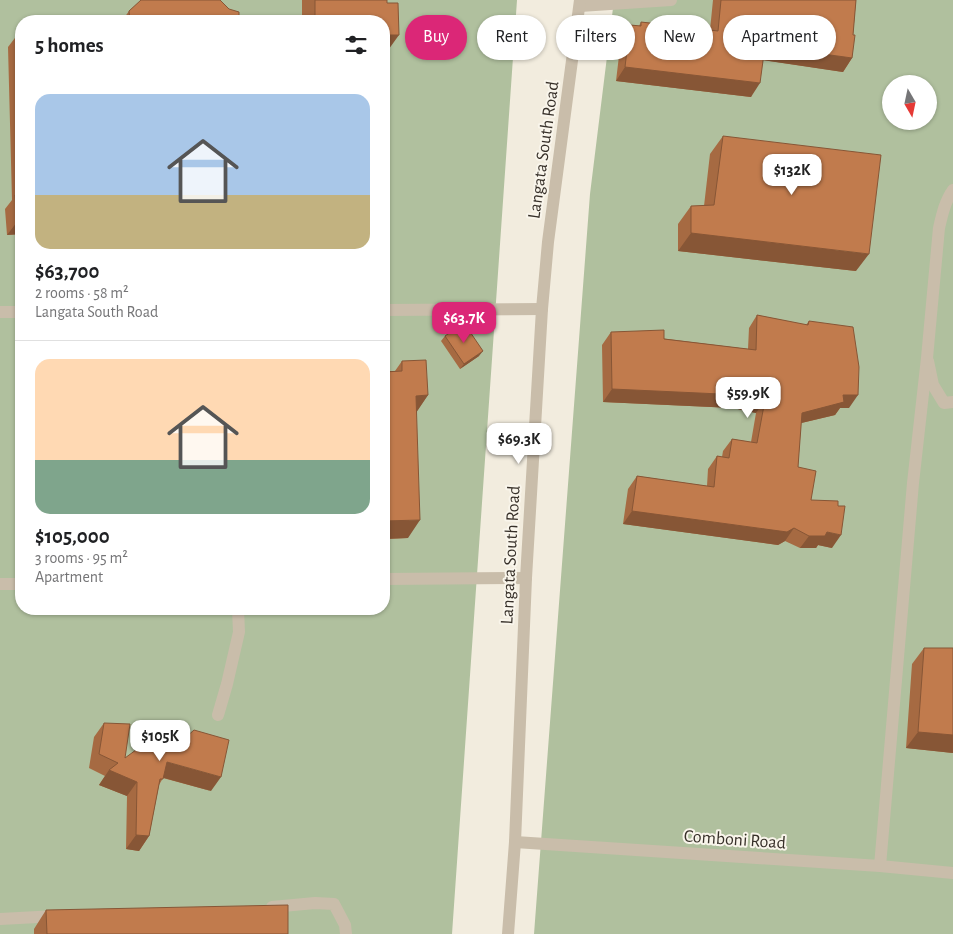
<!DOCTYPE html>
<html lang="en">
<head>
<meta charset="utf-8">
<style>
  body { margin:0; font-family:"Alegreya Sans",sans-serif; background:#f2f2f2; color:#202124; height:100vh; display:flex; flex-direction:column; font-size:19px; white-space:nowrap }
  * { box-sizing:border-box; margin:0 }
  p { font-size:16px; color:#757577 }
  .icon { flex:none; width:28px; height:28px; fill:none; stroke:currentColor; stroke-width:2; stroke-linecap:round; stroke-linejoin:round }
  .map { position:relative; flex:1; overflow:hidden }
  .side { position:absolute; left:15px; top:15px; width:375px; height:600px; display:flex; flex-direction:column; background:#fff; border-radius:20px; box-shadow:0 1px 4px #0004 }
  .side>* { flex:none }
  .guide { position:absolute; left:405px; top:15px; width:472px; height:45px; display:flex; gap:10px }
  .needle { width:32px; rotate:171deg }
  .fabs { position:absolute; left:882px; top:75px; display:grid; gap:10px }
  .fabs a { display:grid; place-items:center; width:55px; height:55px; border-radius:50%; background:#fff; box-shadow:0 1px 4px #0004; font-size:25px }
  .price { position:absolute; translate:-50% -42px; padding:0 11px; border-radius:10px; background:#fff; color:#222; font-size:16px; line-height:32px; filter:drop-shadow(0 1px 2px #0008) }
  .price::after { content:''; position:absolute; left:50%; top:30px; width:15px; height:11px; margin-left:-8px; background:inherit; clip-path:polygon(0 0,100% 0,50% 100%) }
  .price.current { background:#db2777; color:#fff }
  ul { padding:0; list-style:none }
  li { display:grid; align-content:center; gap:10px; height:265px; padding:0 20px }
  li+li { border-top:1px solid #e0e0e0 }
  li span { display:grid; place-items:center; height:155px; border-radius:15px; color:#555 }
  li>.icon { margin-inline-start:auto }
  span .icon { width:90px; height:90px; fill:#fffc; stroke-width:1 }
  li b { font-size:21px }
  h2 { display:flex; justify-content:space-between; align-items:center; height:60px; padding:0 20px; font-size:21px }
  .chip { padding:0 18px; border-radius:22px; background:#fff; box-shadow:0 1px 4px #0004; font-size:18px; line-height:45px }
  .chip.current { background:#db2777; color:#fff }
  .map>svg:first-child { display:block }
  .green { fill:#b0c09e; fill-rule:evenodd }
  .lines { fill:none; stroke-linecap:round; stroke-linejoin:round }
  .service { stroke:#c9bdaa; stroke-width:12 }
  .minor { stroke:#c9bdaa; stroke-width:12 }
  .tertiary { stroke:#c9bdaa; stroke-width:12 }
  .wall { fill:#a66a42 }
  .shaded-wall { fill:#875636 }
  .building { fill:#c17b4d; stroke:#875636 }
  .labels { text-anchor:middle; stroke-width:4; stroke-linejoin:round; paint-order:stroke }
  .street-label { font-size:18px; fill:#373029; stroke:#f9f5eb }
</style>
</head>
<body>
<div class="map">
<svg width="953" height="934" viewBox="0 0 953 934">
  <rect width="100%" height="100%" fill="#f2ecde"/>
  <!-- green -->
  <path class="green" d="M0,0H517L452,934H0ZM21,21H384V609H21Z
    M614,0H953V934H534L590,194ZM891,84H929V121H891Z"/>
  <g class="lines">
    <!-- service -->
    <path class="service" d="M580,6L671,0
      M384,310L542,309
      M0,312H21
      M928,361L933,385L944,403L953,402
      M384,579L526,578
      M0,584H21
      M218,715L227,684L239,632L238,609
      M272,907L315,903L334,904L345,925L346,934
      M0,919L57,916"/>
    <!-- minor -->
    <path class="minor" d="M515,842L880,866L953,873
      M880,866L913,483L927,358L939,228C942,215 945,201 953,190"/>
    <!-- tertiary -->
    <path class="tertiary" d="M508,934L515,842L526,578L542,309L548,242L580,0"/>
  </g>
  <!-- wall -->
  <path class="wall" d="M302,0H387V3L384,21H302Z
    M713,0H856L853,35L852,58L843,72L763,60L751,97L616,81L621,39L630,25L639,26L641,22L710,30Z
    M129,11L239,21H122Z
    M18,34H21V234L7,235L5,209L12,200L8,47Z
    M723,136L856,271L678,251V224L691,206H704L710,154Z
    M757,315L806,325L809,321L849,408H840L835,415L801,423L798,467L811,500L832,548L818,545L816,548H800L785,541L778,545L623,524L628,489L637,476L707,486L708,469L717,456L722,457L723,451L732,439L751,442L756,413L733,408L603,402L602,345L611,332L748,349L749,328Z
    M445,336L479,356L460,369L441,341Z
    M402,361L428,395L416,412L408,538L384,539V372L395,371Z
    M924,648H953V753L906,748L912,664Z
    M104,723L125,758L211,791L163,778L159,785L149,836L139,851L126,849L127,796L99,785L105,776L89,768L94,737Z
    M46,910L288,934H34V929Z"/>
  <!-- shaded-wall -->
  <path class="shaded-wall" d="M385,35H399L386,53Z
    M765,46L852,58L843,72L755,59Z
    M625,67L760,83L751,97L616,81Z
    M384,160H389L384,168Z
    M21,221V234L7,235L17,222Z
    M691,233L869,254L856,271L678,251Z
    M483,351L479,356L460,369L464,364Z
    M612,389L742,395L765,400L756,413L733,408L603,402Z
    M428,395L416,413V396Z
    M843,395H858L849,408H840L835,415L793,425L802,413Z
    M632,511L794,528L785,541L778,545L623,524Z
    M420,520L408,538L384,539V521Z
    M827,532L841,535L832,548L818,545L816,548H800L809,536Z
    M918,732L953,735V753L906,748Z
    M167,762L221,777L211,791L157,776Z
    M109,770L137,782L127,796L99,785Z
    M136,835L149,836L139,851L126,849Z"/>
  <!-- building -->
  <path class="building" d="M141,0H220L229,9L239,12V21H130L129,11Z
    M315,0H387V3H398L399,35H385L389,160H384V21H315Z
    M721,0H856L853,35H855L852,58L765,46L760,83L625,67L630,25L641,26V22L718,31Z
    M18,34H21V221L17,222L15,195H21Z
    M723,136L881,155L869,254L691,233V206L714,205Z
    M757,315L808,325L809,321L853,327L859,367L858,395H843L844,402L802,413L798,467L816,471L811,500L838,501V506H845L841,535L827,532L825,536H809L794,528L787,532L632,511L637,476L714,487L717,456L729,458L732,439L757,443L765,400L742,395L612,389L611,332L664,330V339L756,350Z
    M464,323L483,351L464,364L445,336Z
    M426,360L428,395L416,396L420,520L384,521V372L402,371V361Z
    M924,648H953V735L918,732Z
    M104,723L130,724L125,758L163,730L185,738L194,730L229,740L221,777L167,762L163,779H160L149,836L136,835L137,782L109,770L118,763L99,754Z
    M288,905V934H47L46,910Z"/>
  <g class="labels">
    <!-- street labels -->
    <g class="street-label">
      <text transform="translate(543 150) rotate(-82)" y="6">Langata South Road</text>
      <text transform="translate(510 555) rotate(-87)" y="6">Langata South Road</text>
      <text transform="translate(735 839) rotate(4)" y="6">Comboni Road</text>
    </g>
  </g>
</svg>
<div class="fabs">
<a><svg class="needle" viewBox="-14 -14 28 28"><path d="M0-13l5 13h-10z" fill="#e53935"/><path d="M0 13l5-13h-10z" fill="#757577"/></svg></a>
</div>
<b class="price" style="left:792px;top:196px">$132K</b>
<b class="price current" style="left:464px;top:344px">$63.7K</b>
<b class="price" style="left:748px;top:419px">$59.9K</b>
<b class="price" style="left:519px;top:465px">$69.3K</b>
<b class="price" style="left:160px;top:762px">$105K</b>
<div class="guide">
<a class="chip current">Buy</a>
<a class="chip">Rent</a>
<a class="chip">Filters</a>
<a class="chip">New</a>
<a class="chip">Apartment</a>
</div>
<section class="side">
<h2>5 homes<svg class="icon" aria-label="filters" viewBox="0 0 24 24"><path d="M4 7h16M4 17h16"/><circle cx="9" cy="7" r="2"/><circle cx="15" cy="17" r="2"/></svg></h2>
<ul>
<li><span style="background:linear-gradient(#a9c7e8 65%,#c2b280 0)"><svg class="icon" aria-label="home" viewBox="0 0 24 24"><path d="M3 11l9-7 9 7M6 9v11h12V9"/></svg></span><div><b>$63,700</b><p>2 rooms · 58 m²</p><p>Langata South Road</p></div></li>
<li><span style="background:linear-gradient(#ffd9b3 65%,#7fa58c 0)"><svg class="icon" aria-label="home" viewBox="0 0 24 24"><path d="M3 11l9-7 9 7M6 9v11h12V9"/></svg></span><div><b>$105,000</b><p>3 rooms · 95 m²</p><p>Apartment</p></div></li>
</ul>
</section>
</div>
</body>
</html>
